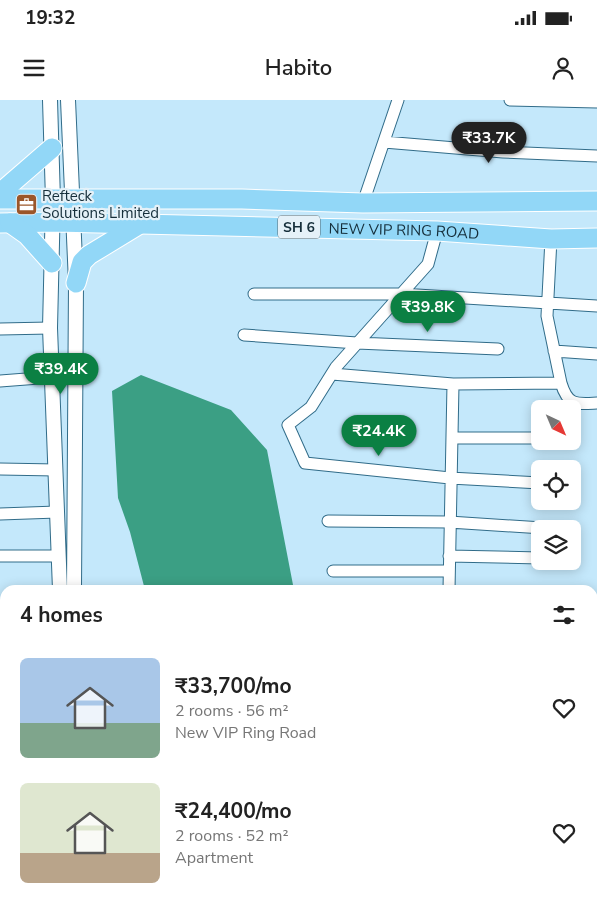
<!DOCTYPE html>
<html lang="en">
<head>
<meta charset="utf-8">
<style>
  body { margin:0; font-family:"Nunito Sans",sans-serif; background:#f6f6f6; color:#222; height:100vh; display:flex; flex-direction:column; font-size:19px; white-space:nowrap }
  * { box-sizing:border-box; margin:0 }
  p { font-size:16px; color:#767676 }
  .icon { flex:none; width:28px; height:28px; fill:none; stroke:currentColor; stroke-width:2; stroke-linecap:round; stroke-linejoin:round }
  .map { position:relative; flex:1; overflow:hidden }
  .details { position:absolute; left:0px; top:485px; width:598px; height:320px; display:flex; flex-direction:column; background:#fff; border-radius:15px 15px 0 0; box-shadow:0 2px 12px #0003 }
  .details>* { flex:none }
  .needle { width:32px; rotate:136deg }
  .fabs { position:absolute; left:531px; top:300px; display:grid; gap:10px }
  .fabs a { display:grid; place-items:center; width:50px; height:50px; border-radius:8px; background:#fff; box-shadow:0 2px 12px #0003; font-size:25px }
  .price { position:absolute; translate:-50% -42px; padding:0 11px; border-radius:18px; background:#0b8043; color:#fff; font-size:16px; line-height:32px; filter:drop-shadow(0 1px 2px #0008) }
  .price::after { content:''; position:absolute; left:50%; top:30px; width:15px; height:11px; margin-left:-8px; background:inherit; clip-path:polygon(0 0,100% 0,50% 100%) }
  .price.current { background:#222; color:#fff }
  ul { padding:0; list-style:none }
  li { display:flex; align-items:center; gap:15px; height:125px; padding:0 20px }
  li span { display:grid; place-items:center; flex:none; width:140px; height:100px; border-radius:8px; color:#555 }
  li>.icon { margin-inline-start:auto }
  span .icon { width:60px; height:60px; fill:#fffc; stroke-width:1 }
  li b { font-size:21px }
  h2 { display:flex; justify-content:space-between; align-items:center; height:60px; padding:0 20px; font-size:21px }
  .status { display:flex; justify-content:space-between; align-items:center; height:35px; padding:0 25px; background:#fff; direction:ltr }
  .status svg { height:14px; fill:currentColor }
  header { display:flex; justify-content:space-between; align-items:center; height:65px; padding:0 20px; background:#fff; font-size:22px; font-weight:600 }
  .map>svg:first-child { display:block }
  .water { fill:#3b9f84 }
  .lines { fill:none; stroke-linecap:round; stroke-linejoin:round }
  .minor-casing { stroke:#316c89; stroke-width:13 }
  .tertiary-casing { stroke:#316c89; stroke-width:16 }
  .primary-casing { stroke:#fff; stroke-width:21 }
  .minor { stroke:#fff; stroke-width:11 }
  .tertiary { stroke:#fff; stroke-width:14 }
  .primary { stroke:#92d7f7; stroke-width:19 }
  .labels { text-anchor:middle; stroke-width:4.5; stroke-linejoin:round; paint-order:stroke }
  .shield { fill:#e5f1f8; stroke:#536873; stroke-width:1 }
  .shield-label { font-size:14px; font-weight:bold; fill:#152e3a }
  .poi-label { font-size:15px; fill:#152e3a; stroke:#e5f1f8; text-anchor:start }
  .street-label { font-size:15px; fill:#152e3a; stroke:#e5f1f8 }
</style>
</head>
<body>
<div class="status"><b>19:32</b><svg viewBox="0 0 49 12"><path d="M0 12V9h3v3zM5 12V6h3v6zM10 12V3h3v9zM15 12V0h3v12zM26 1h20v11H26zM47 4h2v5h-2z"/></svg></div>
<header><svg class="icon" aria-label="menu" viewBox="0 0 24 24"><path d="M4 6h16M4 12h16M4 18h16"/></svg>Habito<svg class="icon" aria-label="person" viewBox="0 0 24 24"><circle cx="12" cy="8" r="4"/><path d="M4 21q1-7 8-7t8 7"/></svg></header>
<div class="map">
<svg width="597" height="805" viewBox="0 0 597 805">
  <rect width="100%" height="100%" fill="#c4e8fb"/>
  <!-- water -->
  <path class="water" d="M141,275L231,310L267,350L294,490H145L130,432L118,398L112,291Z"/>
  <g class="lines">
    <defs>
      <path id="minor" d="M510,0L597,2
        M384,42L503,52L597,56
        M363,103L398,0
        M437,131L428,164L336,267L311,307L288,325L305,363L450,378L540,383
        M254,194H401L597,206
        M0,229L50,228
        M244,235L357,243L498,249
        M554,251L597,254
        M332,274L453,284L449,490
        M0,281L52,277
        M561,283C568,306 576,304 597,303
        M453,284L561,283L547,216L551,139
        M452,338H540
        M0,369L56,370
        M0,414L57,412
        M328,421L449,422L558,429
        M0,456H59
        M449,456L540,458
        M333,471H449
        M0,553L5,548
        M592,606L597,611
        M0,752H5
        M304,800L308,805
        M388,800L392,805
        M72,804L80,805L92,800
        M198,805L202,800
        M259,805L264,800"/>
      <path id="tertiary" d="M50,0L53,100L50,228L60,490
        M68,0L76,183L74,490
        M68,800V805
        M80,800V805"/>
      <g id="primary">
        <path d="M0,93L52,48"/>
        <path d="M0,99H242L363,103L597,101"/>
        <path id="s1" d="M0,123L56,122L437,131L551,139L597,138"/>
        <path d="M10,123L27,135L52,163"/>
        <path d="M76,183L82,162L89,155L140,124"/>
      </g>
    </defs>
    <!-- minor casing -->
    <use href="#minor" class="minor-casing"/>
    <!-- tertiary casing -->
    <use href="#tertiary" class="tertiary-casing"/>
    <!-- primary casing -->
    <use href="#primary" class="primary-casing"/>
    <!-- minor -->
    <use href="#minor" class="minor"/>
    <!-- tertiary -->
    <use href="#tertiary" class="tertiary"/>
    <!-- primary -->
    <use href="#primary" class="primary"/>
  </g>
  <!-- icons -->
  <defs>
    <symbol id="office-square" viewBox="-11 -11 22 22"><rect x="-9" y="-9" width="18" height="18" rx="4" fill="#9b5629" stroke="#e5f1f8"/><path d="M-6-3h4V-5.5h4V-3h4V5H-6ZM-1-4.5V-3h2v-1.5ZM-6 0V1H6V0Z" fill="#fff"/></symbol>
  </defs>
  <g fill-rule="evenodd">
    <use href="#office-square" x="14" y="92" width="25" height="25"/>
  </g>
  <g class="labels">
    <!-- shield labels -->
    <rect class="shield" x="278" y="115.5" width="42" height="23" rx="4"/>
    <g class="shield-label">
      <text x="299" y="132">SH 6</text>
    </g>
    <!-- poi labels -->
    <g class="poi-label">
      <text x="42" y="101">Refteck<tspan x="42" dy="17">Solutions Limited</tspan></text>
    </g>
    <!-- street labels -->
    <g class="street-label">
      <text dy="5" stroke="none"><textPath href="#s1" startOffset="404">NEW VIP RING ROAD</textPath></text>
    </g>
  </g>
</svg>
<div class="fabs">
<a><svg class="needle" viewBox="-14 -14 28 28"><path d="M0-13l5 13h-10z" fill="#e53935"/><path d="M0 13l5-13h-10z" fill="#767676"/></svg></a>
<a><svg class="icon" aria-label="locate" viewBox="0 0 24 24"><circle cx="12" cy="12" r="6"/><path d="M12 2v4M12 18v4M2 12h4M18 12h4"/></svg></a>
<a><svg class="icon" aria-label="layers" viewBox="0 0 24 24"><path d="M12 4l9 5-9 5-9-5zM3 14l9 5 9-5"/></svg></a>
</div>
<b class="price current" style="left:489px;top:64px">₹33.7K</b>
<b class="price" style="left:428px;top:233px">₹39.8K</b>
<b class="price" style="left:61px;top:295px">₹39.4K</b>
<b class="price" style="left:379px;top:357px">₹24.4K</b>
<section class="details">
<h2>4 homes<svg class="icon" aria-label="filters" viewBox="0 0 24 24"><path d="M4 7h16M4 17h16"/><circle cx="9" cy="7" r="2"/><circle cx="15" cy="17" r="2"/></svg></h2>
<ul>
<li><span style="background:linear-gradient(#a9c7e8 65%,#7fa58c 0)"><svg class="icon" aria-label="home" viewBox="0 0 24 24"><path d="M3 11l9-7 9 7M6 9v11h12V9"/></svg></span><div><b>₹33,700/mo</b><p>2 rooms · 56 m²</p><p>New VIP Ring Road</p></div><svg class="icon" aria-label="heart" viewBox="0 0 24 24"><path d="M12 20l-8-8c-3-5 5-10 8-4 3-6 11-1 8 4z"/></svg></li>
<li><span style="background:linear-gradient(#dfe7d0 70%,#b9a48a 0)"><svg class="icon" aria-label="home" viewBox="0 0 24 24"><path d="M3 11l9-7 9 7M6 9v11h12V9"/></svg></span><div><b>₹24,400/mo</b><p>2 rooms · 52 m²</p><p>Apartment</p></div><svg class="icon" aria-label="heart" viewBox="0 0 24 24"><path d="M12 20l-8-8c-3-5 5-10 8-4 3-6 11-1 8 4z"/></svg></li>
</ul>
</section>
</div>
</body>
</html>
